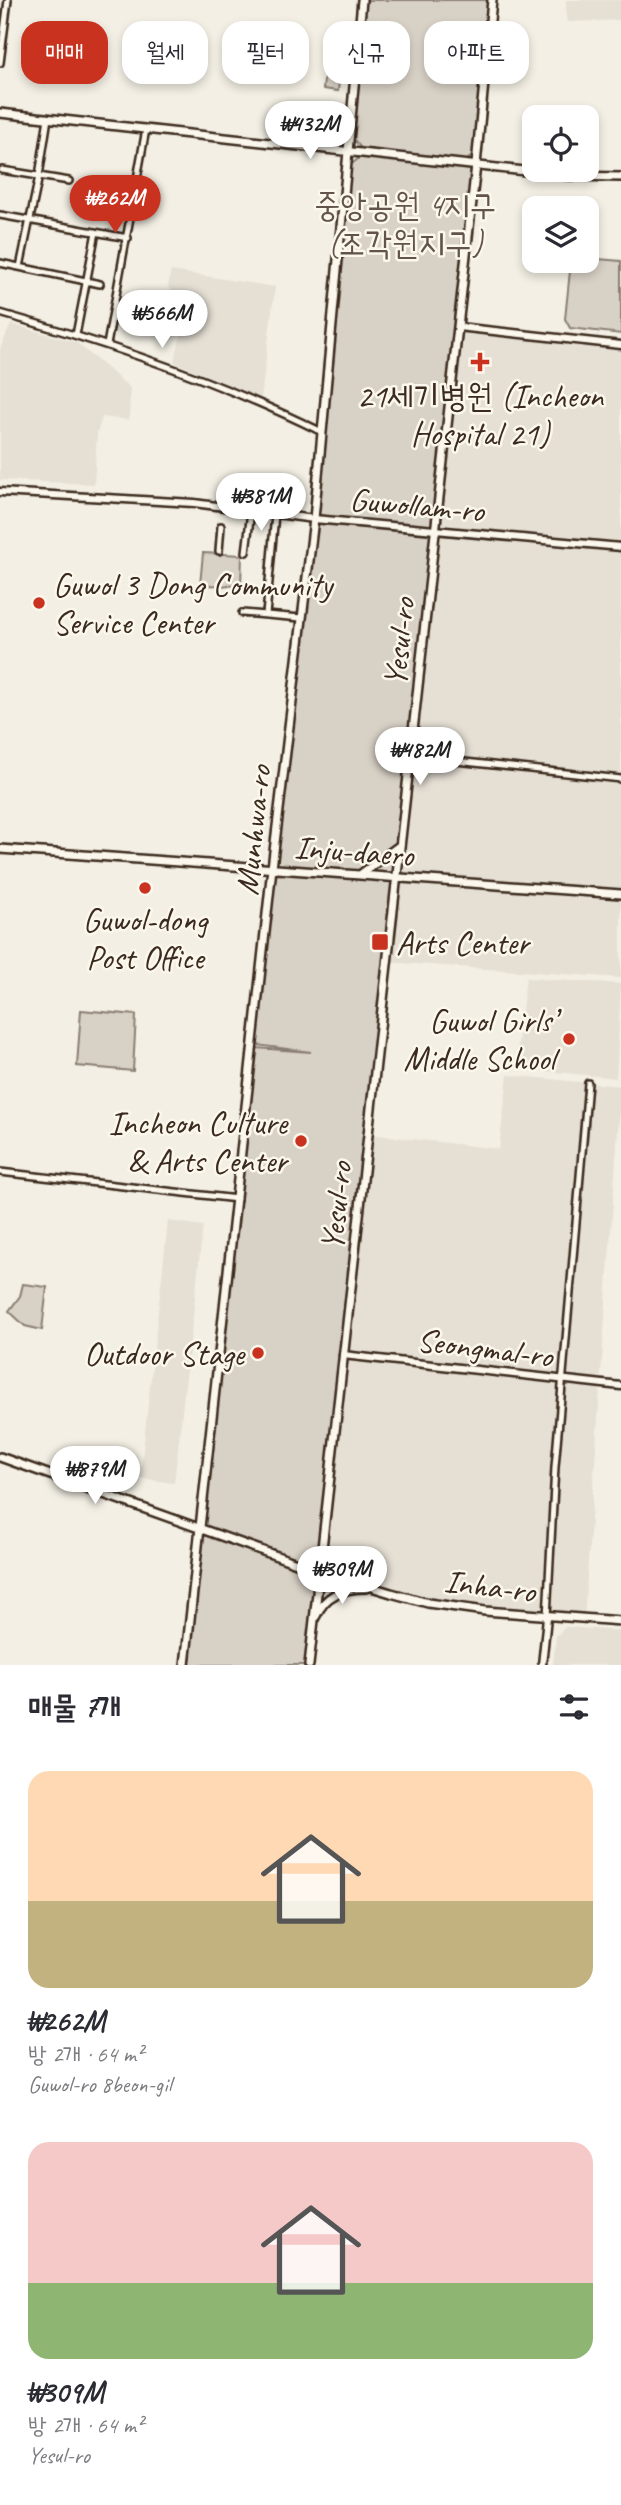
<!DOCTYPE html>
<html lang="ko">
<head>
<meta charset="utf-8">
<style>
  body { margin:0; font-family:Caveat,"Poor Story",sans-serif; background:#f2f2f3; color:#2b2b33; height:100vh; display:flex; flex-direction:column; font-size:26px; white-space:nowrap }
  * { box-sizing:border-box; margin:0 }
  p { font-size:23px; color:#7c7c81 }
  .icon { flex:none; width:38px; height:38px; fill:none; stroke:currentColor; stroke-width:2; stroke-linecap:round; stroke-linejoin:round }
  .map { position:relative; height:1665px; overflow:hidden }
  .drawer { display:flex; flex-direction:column; background:#fff; flex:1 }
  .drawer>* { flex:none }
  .guide { position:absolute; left:21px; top:21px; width:579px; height:63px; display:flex; gap:14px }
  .fabs { position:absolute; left:522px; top:105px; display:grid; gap:14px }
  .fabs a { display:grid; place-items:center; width:77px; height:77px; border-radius:14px; background:#fff; box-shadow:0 4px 10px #0003; font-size:35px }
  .price { position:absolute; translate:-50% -60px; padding:0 16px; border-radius:24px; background:#fff; color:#222; font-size:23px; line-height:46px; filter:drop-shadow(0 2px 4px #0008) }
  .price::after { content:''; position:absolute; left:50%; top:42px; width:21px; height:16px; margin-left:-10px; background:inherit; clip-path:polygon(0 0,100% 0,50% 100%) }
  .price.on { background:#c8321e; color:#fff }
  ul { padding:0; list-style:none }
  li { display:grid; align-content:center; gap:14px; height:371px; padding:0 28px }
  li span { display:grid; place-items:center; height:217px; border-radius:21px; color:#555 }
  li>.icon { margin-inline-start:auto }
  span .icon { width:126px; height:126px; fill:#fffc; stroke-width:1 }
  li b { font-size:30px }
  h2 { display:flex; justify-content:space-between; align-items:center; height:84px; padding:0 28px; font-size:30px }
  .pill { padding:0 24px; border-radius:21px; background:#fff; box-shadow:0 4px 10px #0003; font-size:24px; line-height:63px }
  .pill.on { background:#c8321e; color:#fff }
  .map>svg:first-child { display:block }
  .built { fill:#e5dfd4 }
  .green { fill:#d8d1c6; stroke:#8a7e72; stroke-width:2 }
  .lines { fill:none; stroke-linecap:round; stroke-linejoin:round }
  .minor-casing { stroke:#3b2a1e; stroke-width:10 }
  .tertiary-casing { stroke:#3b2a1e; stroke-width:11 }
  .secondary-casing { stroke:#3b2a1e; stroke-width:12 }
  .minor { stroke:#fbf7ec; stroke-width:5 }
  .tertiary { stroke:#fbf7ec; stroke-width:6 }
  .secondary { stroke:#fbf7ec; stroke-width:7 }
  .poi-dot { fill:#c8321e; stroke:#fbf7ec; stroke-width:2.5 }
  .labels { text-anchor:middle; stroke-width:5; stroke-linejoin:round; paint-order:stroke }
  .park-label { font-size:33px; fill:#625448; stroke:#fbf7ec }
  .poi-label { font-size:33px; fill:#3b2a1e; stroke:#fbf7ec; text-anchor:end }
  .street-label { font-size:33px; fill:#3b2a1e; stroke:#fbf7ec }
</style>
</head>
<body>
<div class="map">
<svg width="621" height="1665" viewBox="0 0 621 1665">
  <rect width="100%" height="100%" fill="#f3efe4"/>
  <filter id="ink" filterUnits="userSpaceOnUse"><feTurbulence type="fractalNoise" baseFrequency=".0143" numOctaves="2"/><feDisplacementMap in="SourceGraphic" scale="14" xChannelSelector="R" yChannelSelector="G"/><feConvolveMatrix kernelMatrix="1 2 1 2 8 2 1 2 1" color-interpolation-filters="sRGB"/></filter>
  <g filter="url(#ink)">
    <!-- built -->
    <path class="built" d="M566,0H621V20L567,22Z
      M171,271L275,287L261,398L174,362L189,307L168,287Z
      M11,324L77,343L130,388L129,420L102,417L97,433L94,484L0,480V349Z
      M458,327L621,345V978L387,962Z
      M526,978L621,984L616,1078L515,1068Z
      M508,1075L621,1086L584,1619L449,1606L319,1571L368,1134L499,1149Z
      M168,1221L203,1226L174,1483L140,1478Z
      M566,1627L621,1631V1665H553L556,1636Z"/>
    <!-- green -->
    <path class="green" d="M362,0H491L477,153L462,163L476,165L436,523L427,530L435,531L309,1665H185L200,1528L282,1556L204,1526L256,1048L311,1052L256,1045L275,871H322L276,865L316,523L346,524L322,520L315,508L347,168L365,153L350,135Z
      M327,55L342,56L338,91L323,89Z
      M586,258L621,261V334L570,328L565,319L571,261H586Z
      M203,553L242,555L241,586L200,585Z
      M81,1010L136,1015L133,1071L77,1066Z
      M23,1284L47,1287L42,1330L25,1326L9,1311L20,1296Z"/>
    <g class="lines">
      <defs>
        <path id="minor" d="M0,63L8,0
          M2,170L69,181
          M0,215L128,238
          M0,263L100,284
          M20,267L39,176L48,118
          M0,313C110,344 219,381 322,432
          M76,335L96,232
          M107,345L146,129
          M219,551L221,526
          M246,552L251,511
          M242,613L301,618
          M266,615L275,514
          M410,756L621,779
          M0,1172L237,1199
          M547,1617L555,1467L588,1083"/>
        <path id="tertiary" d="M458,327L621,345
          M0,492L194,503L314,519L621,547
          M343,1355L621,1386
          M542,1665L547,1617"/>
        <path id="secondary" d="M0,113L570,176L621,177
          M0,849L621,894
          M361,874L399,846
          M0,1457L319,1571L391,1593L428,1603L485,1611L621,1621
          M316,1616C325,1594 344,1588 366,1588
          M185,1665L272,868L314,519L362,0
          M309,1665L476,165L492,0"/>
      </defs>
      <!-- minor casing -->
      <use href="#minor" class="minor-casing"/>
      <!-- tertiary casing -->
      <use href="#tertiary" class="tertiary-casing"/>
      <!-- secondary casing -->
      <use href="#secondary" class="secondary-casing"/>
      <!-- minor -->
      <use href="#minor" class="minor"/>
      <!-- tertiary -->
      <use href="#tertiary" class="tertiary"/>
      <!-- secondary -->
      <use href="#secondary" class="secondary"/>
    </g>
  </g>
  <!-- markers -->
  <g class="poi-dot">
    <path d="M476.5 351.5h7v7h7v7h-7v7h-7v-7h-7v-7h7z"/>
    <circle cx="39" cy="603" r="7"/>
    <circle cx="145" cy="888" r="7"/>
    <rect x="371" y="933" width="18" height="18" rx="3.5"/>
    <circle cx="569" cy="1039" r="7"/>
    <circle cx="301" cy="1141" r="7"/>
    <circle cx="258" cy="1353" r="7"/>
  </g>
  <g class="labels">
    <!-- park labels -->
    <g class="park-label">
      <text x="405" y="216">중앙공원 4지구<tspan x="405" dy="38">(조각원지구)</tspan></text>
    </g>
    <!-- poi labels -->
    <g class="poi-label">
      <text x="480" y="407" text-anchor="middle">21세기병원 (Incheon<tspan x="480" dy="38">Hospital 21)</tspan></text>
      <text x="53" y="596" text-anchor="start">Guwol 3 Dong Community<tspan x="53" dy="38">Service Center</tspan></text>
      <text x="145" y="931" text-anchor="middle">Guwol-dong<tspan x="145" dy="38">Post Office</tspan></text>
      <text x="396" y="954" text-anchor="start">Arts Center</text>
      <text x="555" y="1032">Guwol Girls’<tspan x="555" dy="38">Middle School</tspan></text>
      <text x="287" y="1134">Incheon Culture<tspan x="287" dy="38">&amp; Arts Center</tspan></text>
      <text x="244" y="1365">Outdoor Stage</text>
    </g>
    <!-- street labels -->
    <g class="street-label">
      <text transform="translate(417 504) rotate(5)" y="12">Guwollam-ro</text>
      <text transform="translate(398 642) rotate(-84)" y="12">Yesul-ro</text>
      <text transform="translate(252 830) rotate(-84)" y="12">Munhwa-ro</text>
      <text transform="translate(354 850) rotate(4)" y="12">Inju-daero</text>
      <text transform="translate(335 1206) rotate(-84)" y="12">Yesul-ro</text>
      <text transform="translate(485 1347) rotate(7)" y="12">Seongmal-ro</text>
      <text transform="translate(490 1585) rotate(7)" y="12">Inha-ro</text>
    </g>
  </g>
</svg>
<div class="fabs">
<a><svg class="icon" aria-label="locate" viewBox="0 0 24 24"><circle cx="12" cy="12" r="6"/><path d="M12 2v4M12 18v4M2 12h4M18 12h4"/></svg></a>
<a><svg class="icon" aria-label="layers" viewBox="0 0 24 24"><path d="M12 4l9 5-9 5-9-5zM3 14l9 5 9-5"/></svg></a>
</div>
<b class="price" style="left:310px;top:161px">₩432M</b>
<b class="price on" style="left:115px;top:235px">₩262M</b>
<b class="price" style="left:162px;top:350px">₩566M</b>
<b class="price" style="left:261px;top:533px">₩381M</b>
<b class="price" style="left:420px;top:787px">₩482M</b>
<b class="price" style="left:95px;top:1506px">₩879M</b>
<b class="price" style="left:342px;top:1606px">₩309M</b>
<div class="guide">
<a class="pill on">매매</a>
<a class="pill">월세</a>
<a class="pill">필터</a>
<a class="pill">신규</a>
<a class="pill">아파트</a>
</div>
</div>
<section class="drawer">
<h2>매물 7개<svg class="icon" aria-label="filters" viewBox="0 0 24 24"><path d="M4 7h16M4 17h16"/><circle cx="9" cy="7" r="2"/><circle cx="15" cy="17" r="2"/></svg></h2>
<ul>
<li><span style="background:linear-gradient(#ffd9b3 60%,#c2b280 0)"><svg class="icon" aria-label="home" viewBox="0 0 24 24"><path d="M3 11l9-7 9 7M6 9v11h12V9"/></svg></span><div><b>₩262M</b><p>방 2개 · 64 m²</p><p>Guwol-ro 8beon-gil</p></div></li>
<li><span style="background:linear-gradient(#f6c9c9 65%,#8fb573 0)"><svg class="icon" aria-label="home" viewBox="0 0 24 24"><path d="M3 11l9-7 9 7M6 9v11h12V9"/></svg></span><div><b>₩309M</b><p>방 2개 · 64 m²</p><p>Yesul-ro</p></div></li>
</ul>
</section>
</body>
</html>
